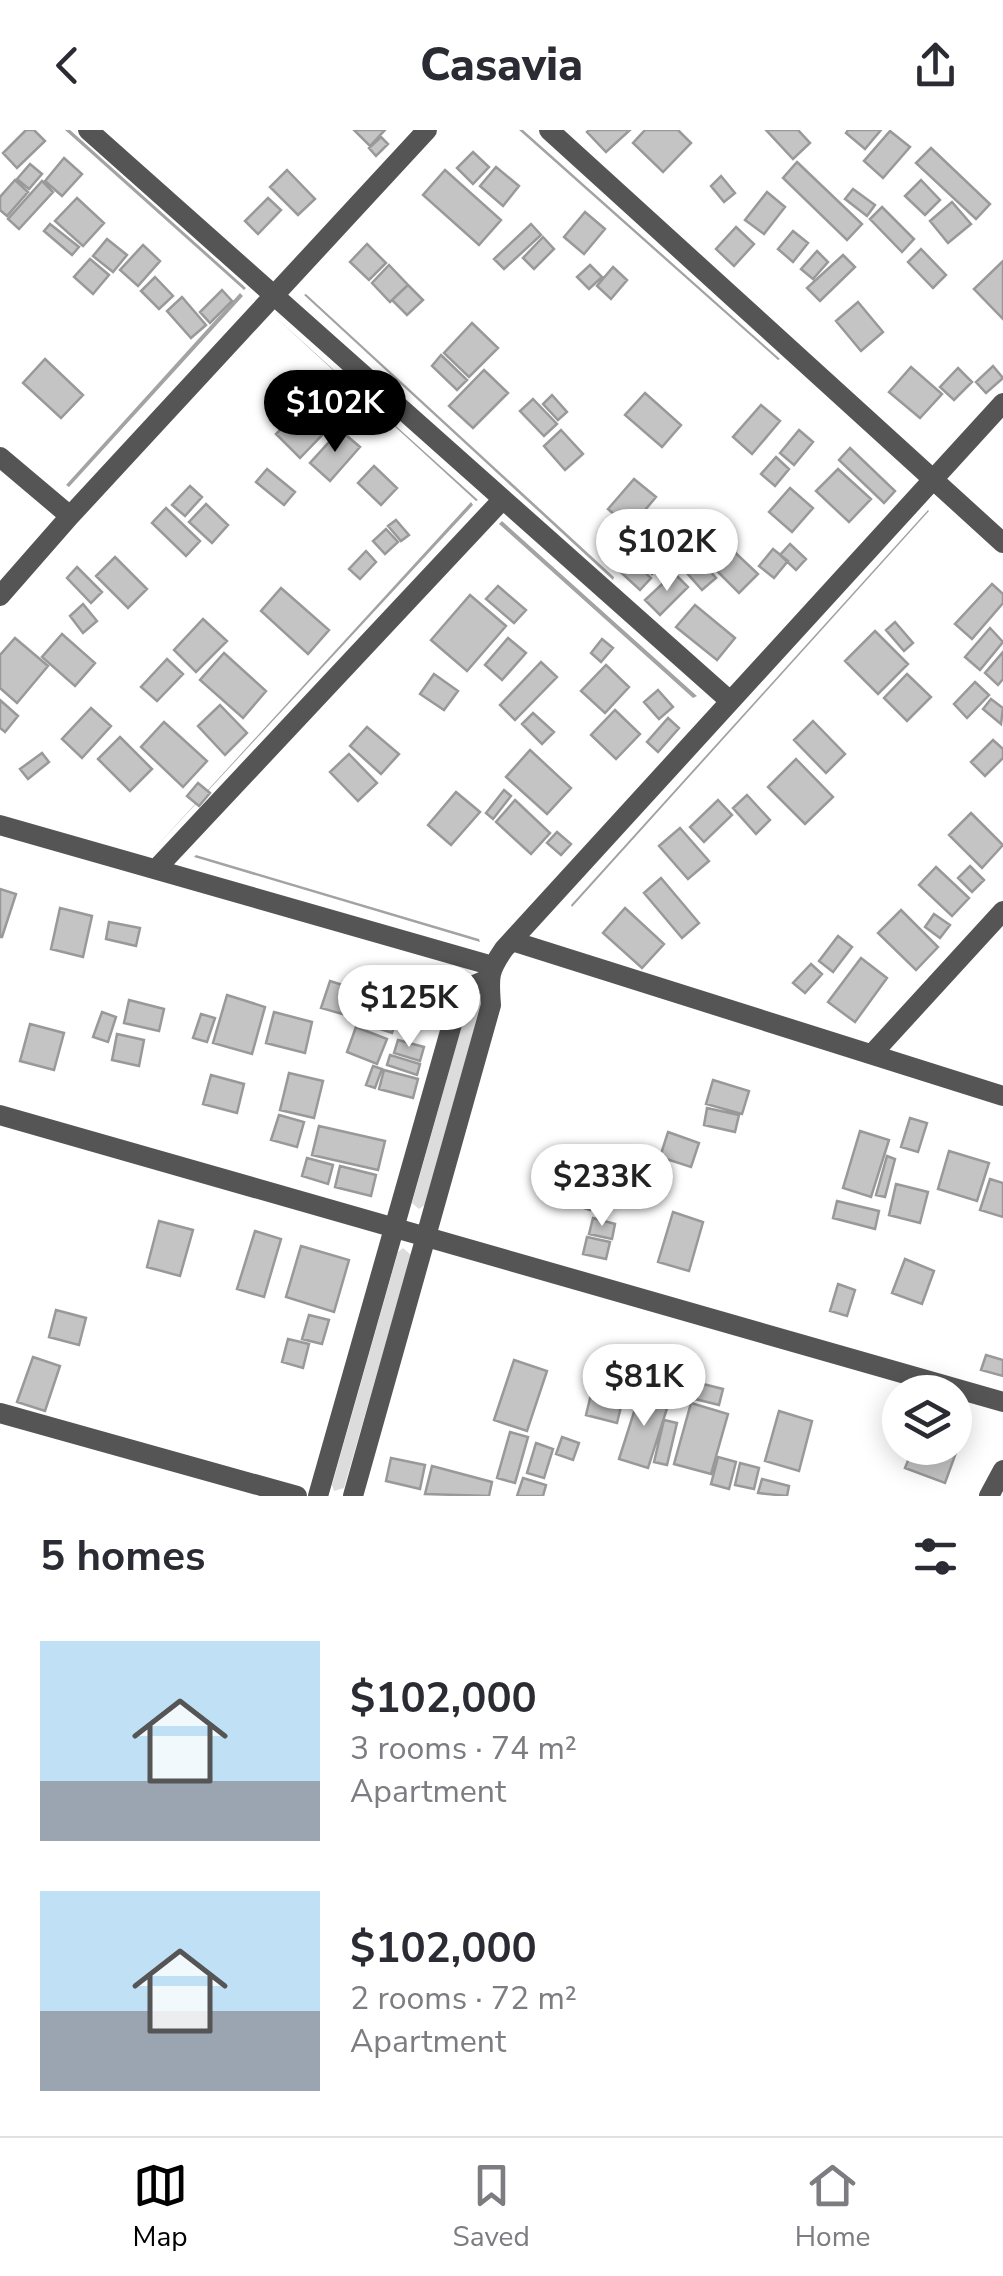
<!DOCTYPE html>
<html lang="en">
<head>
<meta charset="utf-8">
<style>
  body { margin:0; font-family:"Nunito Sans",sans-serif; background:#f7f7f7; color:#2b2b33; height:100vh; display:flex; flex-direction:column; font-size:38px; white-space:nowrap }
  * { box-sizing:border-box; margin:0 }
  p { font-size:32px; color:#7c7c81 }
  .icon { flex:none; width:55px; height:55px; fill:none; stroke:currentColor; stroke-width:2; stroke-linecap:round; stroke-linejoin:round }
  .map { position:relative; height:1366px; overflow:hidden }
  .panel { display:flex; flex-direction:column; background:#fff; flex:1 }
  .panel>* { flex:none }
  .controls { position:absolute; left:882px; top:1245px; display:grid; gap:20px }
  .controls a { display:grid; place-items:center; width:90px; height:90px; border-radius:50%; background:#fff; box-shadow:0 5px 25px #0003; font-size:50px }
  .price { position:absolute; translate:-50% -85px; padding:0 22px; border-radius:35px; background:#fff; color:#222; font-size:32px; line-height:65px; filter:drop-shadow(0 2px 5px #0008) }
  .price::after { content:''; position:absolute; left:50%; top:60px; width:30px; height:22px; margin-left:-15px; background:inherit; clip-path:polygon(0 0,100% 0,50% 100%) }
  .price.current { background:#000; color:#fff }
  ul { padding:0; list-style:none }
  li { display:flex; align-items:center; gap:30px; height:250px; padding:0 40px }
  li span { display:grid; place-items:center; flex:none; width:280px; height:200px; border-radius:0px; color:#555 }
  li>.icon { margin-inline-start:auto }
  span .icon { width:120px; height:120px; fill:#fffc; stroke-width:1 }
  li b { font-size:42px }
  h2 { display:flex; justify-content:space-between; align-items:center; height:120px; padding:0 40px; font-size:42px }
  header { display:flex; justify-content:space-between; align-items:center; height:130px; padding:0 40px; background:#fff; font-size:45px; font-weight:800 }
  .dock { display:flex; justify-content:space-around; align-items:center; height:140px; border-top:2px solid #e1e1e2; background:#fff; font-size:28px; color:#7c7c81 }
  .dock a { display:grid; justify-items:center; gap:5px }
  .dock .current { color:#000 }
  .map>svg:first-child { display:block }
  .green { fill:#dcdcdc }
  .water { fill:#a3a3a3 }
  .building { fill:#c4c4c4; stroke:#999; stroke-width:2.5 }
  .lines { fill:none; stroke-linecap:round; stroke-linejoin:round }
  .minor { stroke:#555; stroke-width:20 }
</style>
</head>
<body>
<header><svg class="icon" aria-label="back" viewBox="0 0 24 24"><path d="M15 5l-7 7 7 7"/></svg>Casavia<svg class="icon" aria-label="share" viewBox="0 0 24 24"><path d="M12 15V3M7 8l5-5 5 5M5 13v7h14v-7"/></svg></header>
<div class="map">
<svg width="1003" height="1366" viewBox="0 0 1003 1366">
  <rect width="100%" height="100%" fill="#fff"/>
  <!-- green -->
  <path class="green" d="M475,864L483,870L425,1075L419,1079L412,1073L470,867Z
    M403,1118L411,1125L344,1358L334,1361L332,1355L398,1122Z"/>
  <!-- water -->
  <path class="water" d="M65,0H70L246,158L244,160Z
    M519,0H523L780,229L778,230Z
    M240,163L243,166L69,357L66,355Z
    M306,164L614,447L613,450L304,165Z
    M273,185L478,370L476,371Z
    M471,372L473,375L154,719Z
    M928,380L929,381L572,777L571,775Z
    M502,391L697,566L693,568L499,394Z
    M196,725L479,809L480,812L194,727Z"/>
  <!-- building -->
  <path class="building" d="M26,0H34L45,11L17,38L3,23Z
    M354,0H385L370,16Z
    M589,0H630L606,22L587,2Z
    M645,0H678L691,13L663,42L633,13Z
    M766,0H798L810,13L793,29Z
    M848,0H881L865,19L846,3Z
    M890,1L910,17L883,48L864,31Z
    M381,7L388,14L376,26L369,18Z
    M931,18L990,74L976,89L916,33Z
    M473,22L489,37L473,54L457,38Z
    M64,28L82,44L62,66L45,51Z
    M797,32L862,94L847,110L783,48Z
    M30,34L42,44L29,59L17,49Z
    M496,37L519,56L503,76L480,56Z
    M287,40L315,69L298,85L270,57Z
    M445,40L501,90L479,115L423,65Z
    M721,46L735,63L724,72L711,56Z
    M15,50L28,62L7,86L0,80V67Z
    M921,50L940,70L925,85L905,66Z
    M42,51L53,62L19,99L8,89Z
    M853,59L875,75L867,86L845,69Z
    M767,62L785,77L764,104L745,90Z
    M77,68L104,93L83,116L55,91Z
    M268,68L281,80L258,104L245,91Z
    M952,72L971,94L948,113L930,91Z
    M882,77L914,109L902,122L870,89Z
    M585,82L605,99L584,124L564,107Z
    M50,94L79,117L72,125L44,101Z
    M531,94L541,105L504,139L494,129Z
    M736,97L754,114L734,136L716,119Z
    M793,101L808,113L793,132L778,119Z
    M543,107L554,119L534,139L523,128Z
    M107,109L127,125L113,142L93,126Z
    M367,114L386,133L369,150L350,132Z
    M143,115L160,131L138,156L120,140Z
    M921,119L946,145L933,158L908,132Z
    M817,121L828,132L813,149L801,139Z
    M843,125L855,137L820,171L807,158Z
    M90,129L109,145L93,164L74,147Z
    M1003,131V189L974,159Z
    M389,135L408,155L390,172L372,153Z
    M590,135L602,147L589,159L577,147Z
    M613,137L627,150L611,169L597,156Z
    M155,147L173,166L159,179L141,161Z
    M408,155L423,170L407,185L392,170Z
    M222,160L232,171L210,193L200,182Z
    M182,167L206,195L191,208L167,181Z
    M858,172L883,202L861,221L836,191Z
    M472,193L498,218L469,247L444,223Z
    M441,225L467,250L457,260L432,236Z
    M45,229L83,265L61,288L23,253Z
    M993,236L1003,248L986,263L976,252Z
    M911,237L942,264L920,288L889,262Z
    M958,238L972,252L954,270L940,257Z
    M484,240L508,263L473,298L449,276Z
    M645,263L681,295L662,317L625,285Z
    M552,265L567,282L558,290L543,274Z
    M533,269L557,294L544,306L520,281Z
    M761,275L780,291L752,324L733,307Z
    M303,277L327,300L300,328L276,304Z
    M340,300L360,317L330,351L310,333Z
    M561,300L583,324L565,340L544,316Z
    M799,300L813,312L794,335L780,323Z
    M850,318L895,361L884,373L839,330Z
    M776,327L789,339L775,356L761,344Z
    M374,336L397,358L381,375L358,353Z
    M267,339L295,362L284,375L256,352Z
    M838,339L871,369L849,392L816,361Z
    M634,349L656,367L630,398L608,379Z
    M190,356L202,367L185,386L172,375Z
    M790,358L813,378L792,402L769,382Z
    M206,374L228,395L212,413L189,392Z
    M166,378L200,411L186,426L152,393Z
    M396,390L409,405L401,411L388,396Z
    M386,399L398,412L385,424L373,411Z
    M651,401L673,422L652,444L630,422Z
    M726,414L758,444L739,463L708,432Z
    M790,414L806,429L796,440L780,425Z
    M773,419L788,431L774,448L759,436Z
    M366,421L376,432L360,449L349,439Z
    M693,422L716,448L702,460L679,434Z
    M625,424L651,448L640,460L614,436Z
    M115,427L147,459L128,478L96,446Z
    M77,437L102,462L91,473L67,448Z
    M674,443L688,457L660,485L645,470Z
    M992,454L1003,464V473L972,509L955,494Z
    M498,456L526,480L514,493L486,469Z
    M281,458L329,500L308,524L261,481Z
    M470,465L506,496L467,541L431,510Z
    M83,474L97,491L83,503L70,486Z
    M695,475L735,508L717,530L676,497Z
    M203,489L227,511L196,542L174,520Z
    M895,492L913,513L904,521L886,500Z
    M990,498L1003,512L980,540L965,527Z
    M875,501L908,534L878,564L845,531Z
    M62,504L95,533L75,556L42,527Z
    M15,508L48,536L17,573L0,558V525Z
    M508,508L526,523L502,550L485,535Z
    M602,509L613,518L601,532L591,523Z
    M1003,522V549L998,555L985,543Z
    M224,523L266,561L243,588L200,550Z
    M167,529L183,544L157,571L141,557Z
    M541,532L557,547L515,590L500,575Z
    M606,535L629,557L605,583L581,561Z
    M434,544L458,561L444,580L420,564Z
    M907,544L931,567L907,591L884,568Z
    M975,552L989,565L967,588L954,574Z
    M658,560L673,577L659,589L644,572Z
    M991,569L1003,578L1001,594L983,579Z
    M0,570L18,586L5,602L0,598Z
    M220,575L247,603L225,625L198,596Z
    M91,578L111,596L82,628L62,609Z
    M615,580L640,604L616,629L591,605Z
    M533,583L554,602L542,614L522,594Z
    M668,588L679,598L658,622L647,612Z
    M813,591L845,624L826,643L794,610Z
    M164,592L207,631L183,657L141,617Z
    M367,597L399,624L381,644L350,616Z
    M120,607L152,639L130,661L98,629Z
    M993,610L1003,619V628L985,646L971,632Z
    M530,620L571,658L547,684L506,647Z
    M42,623L49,632L28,649L20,639Z
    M349,624L377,653L358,671L330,642Z
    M796,629L833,667L805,694L768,657Z
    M198,653L210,663L199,676L187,666Z
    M504,660L511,666L493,689L486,683Z
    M456,662L480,682L451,715L428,695Z
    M747,665L770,690L756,704L733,678Z
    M515,670L550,703L531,724L496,692Z
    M718,670L732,685L704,712L690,697Z
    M971,683L1003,715L982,738L949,705Z
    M680,698L709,731L688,749L659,716Z
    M557,702L571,714L561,725L547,713Z
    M970,736L984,750L972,762L958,748Z
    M936,737L969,768L952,786L919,755Z
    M661,748L699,793L682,808L644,763Z
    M0,759L16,764L2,807H0Z
    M60,778L92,786L83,827L51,819Z
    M625,778L664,814L642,838L603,803Z
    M901,780L938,817L916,840L878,803Z
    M934,784L950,795L940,808L925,797Z
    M109,792L140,798L136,816L106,809Z
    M838,806L852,817L833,842L819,831Z
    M861,828L887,848L855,892L828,872Z
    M811,834L822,844L805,863L793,853Z
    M383,845L408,853L392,903L368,895Z
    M330,851L368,863L360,889L321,878Z
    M227,865L265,877L252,924L213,913Z
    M129,870L164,879L159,901L124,893Z
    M102,882L116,887L108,912L93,907Z
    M274,882L312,892L305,923L266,913Z
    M201,884L215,888L207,912L193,908Z
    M30,894L64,903L54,940L20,931Z
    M356,897L387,909L377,934L347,922Z
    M117,904L144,910L139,936L112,930Z
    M398,910L424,917L420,931L394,923Z
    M390,925L420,934L417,945L387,935Z
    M373,936L382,939L375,958L366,955Z
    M384,940L418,949L413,968L379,959Z
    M289,943L323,951L314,988L280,980Z
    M211,945L244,954L237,983L203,974Z
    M713,950L749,961L742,984L706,974Z
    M707,978L739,985L735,1002L704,995Z
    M279,985L304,992L297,1017L271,1010Z
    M910,988L927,993L918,1022L901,1017Z
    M319,996L385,1011L378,1040L312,1025Z
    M860,1001L889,1010L871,1067L843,1058Z
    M668,1002L699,1013L691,1037L660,1027Z
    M585,1018L608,1027L590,1080L565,1072Z
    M949,1021L989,1033L977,1071L938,1059Z
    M616,1026L653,1038L649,1051L611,1039Z
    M887,1026L895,1029L885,1067L876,1065Z
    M307,1028L333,1035L328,1054L302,1046Z
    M340,1036L376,1045L371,1066L335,1057Z
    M608,1044L644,1056L638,1075L602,1064Z
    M990,1049L1003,1053V1087L980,1080Z
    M896,1054L928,1062L920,1093L889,1085Z
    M837,1071L879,1081L875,1099L833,1088Z
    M673,1082L703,1092L689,1141L658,1132Z
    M593,1088L615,1094L612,1109L589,1104Z
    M159,1091L193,1100L180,1146L147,1137Z
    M255,1101L281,1109L264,1167L237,1159Z
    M587,1107L610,1112L606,1129L583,1124Z
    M301,1116L349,1130L334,1182L286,1167Z
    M905,1129L934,1141L922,1174L892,1163Z
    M838,1154L855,1160L847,1186L830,1181Z
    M56,1180L86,1188L79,1215L49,1207Z
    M309,1185L329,1190L322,1214L302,1209Z
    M288,1209L309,1214L303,1238L282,1232Z
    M986,1225L1003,1230V1246L981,1240Z
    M33,1227L60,1236L45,1281L17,1272Z
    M514,1230L547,1241L527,1301L494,1290Z
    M595,1248L626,1256L617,1293L586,1285Z
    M699,1253L723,1259L719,1275L695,1269Z
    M641,1260L670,1269L648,1338L619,1329Z
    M691,1273L728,1284L711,1344L674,1334Z
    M779,1281L812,1291L799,1341L765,1331Z
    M664,1290L677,1293L667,1335L654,1332Z
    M510,1302L528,1307L515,1353L497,1348Z
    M562,1307L579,1313L573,1330L556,1324Z
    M536,1313L553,1319L544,1348L527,1343Z
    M913,1318L957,1320L945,1353L905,1338Z
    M718,1327L736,1332L729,1359L711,1354Z
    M391,1328L425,1335L420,1359L386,1351Z
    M740,1333L759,1338L754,1359L735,1355Z
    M432,1336L492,1352L489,1366L425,1364Z
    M523,1348L546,1355L543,1366H517Z
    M762,1349L789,1356L787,1366L758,1363Z"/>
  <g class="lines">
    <!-- minor -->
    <path class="minor" d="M88,0L730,571
      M549,0L1003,413
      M0,327L70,386
      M0,466L70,386L427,0
      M0,695L493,836
      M157,738L503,369
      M512,811L1003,966
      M872,924L1003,781
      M0,985L1003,1272
      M0,1283L297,1366
      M318,1366L460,866L470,857L488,849
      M353,1366L491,875C489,847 488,842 504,819L1003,273
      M989,1366L1003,1340"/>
  </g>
</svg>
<div class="controls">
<a><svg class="icon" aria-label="layers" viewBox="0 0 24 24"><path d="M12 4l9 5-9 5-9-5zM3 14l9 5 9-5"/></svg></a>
</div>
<b class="price current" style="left:335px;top:325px">$102K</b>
<b class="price" style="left:667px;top:464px">$102K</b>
<b class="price" style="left:409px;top:920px">$125K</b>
<b class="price" style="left:602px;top:1099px">$233K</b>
<b class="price" style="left:644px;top:1299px">$81K</b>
</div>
<section class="panel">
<h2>5 homes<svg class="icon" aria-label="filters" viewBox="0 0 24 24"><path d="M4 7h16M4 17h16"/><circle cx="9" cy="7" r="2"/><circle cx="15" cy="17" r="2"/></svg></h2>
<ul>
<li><span style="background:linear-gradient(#bfe0f5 70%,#9aa5b1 0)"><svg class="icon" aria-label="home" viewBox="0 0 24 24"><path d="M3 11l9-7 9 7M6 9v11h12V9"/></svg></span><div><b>$102,000</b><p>3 rooms · 74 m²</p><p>Apartment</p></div></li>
<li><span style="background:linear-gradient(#bfe0f5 60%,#9aa5b1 0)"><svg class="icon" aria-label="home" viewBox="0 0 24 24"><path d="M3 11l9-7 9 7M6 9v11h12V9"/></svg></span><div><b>$102,000</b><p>2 rooms · 72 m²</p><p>Apartment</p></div></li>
</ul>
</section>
<nav class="dock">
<a class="current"><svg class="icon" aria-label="map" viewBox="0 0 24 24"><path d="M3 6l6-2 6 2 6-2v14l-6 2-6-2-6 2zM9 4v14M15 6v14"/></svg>Map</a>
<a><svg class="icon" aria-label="saved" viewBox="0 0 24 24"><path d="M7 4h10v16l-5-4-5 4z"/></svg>Saved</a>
<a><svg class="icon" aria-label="home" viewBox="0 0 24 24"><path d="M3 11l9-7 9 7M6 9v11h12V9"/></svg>Home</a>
</nav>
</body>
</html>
